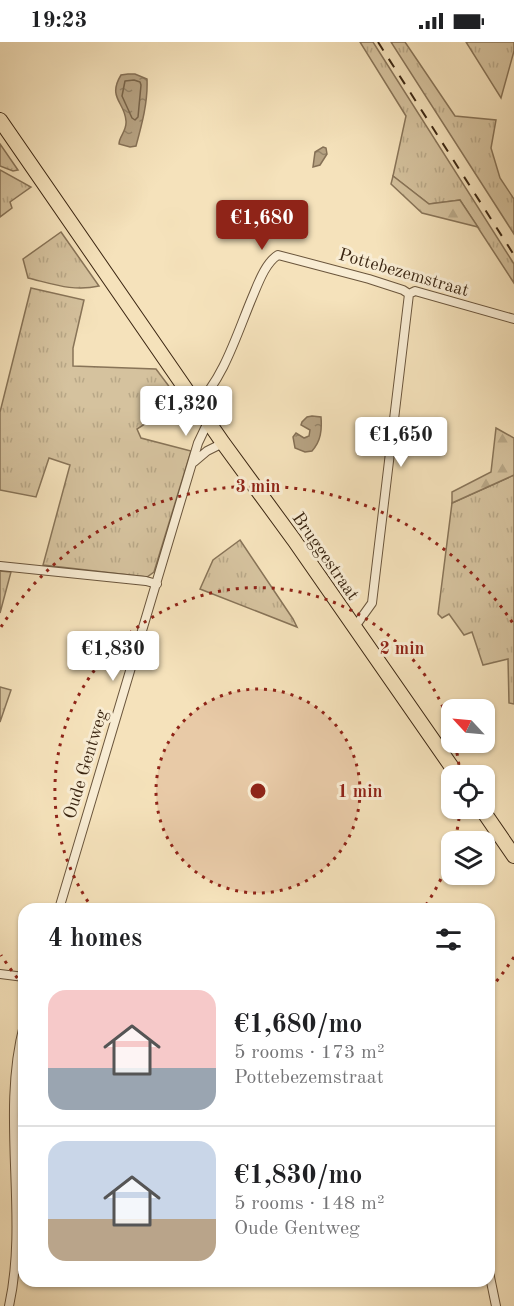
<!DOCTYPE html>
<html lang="en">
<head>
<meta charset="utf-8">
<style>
  body { margin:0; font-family:"Old Standard TT",serif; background:#f6f6f6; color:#202124; height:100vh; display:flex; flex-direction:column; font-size:22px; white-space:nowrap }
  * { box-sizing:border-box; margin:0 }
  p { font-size:20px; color:#757577 }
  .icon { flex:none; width:33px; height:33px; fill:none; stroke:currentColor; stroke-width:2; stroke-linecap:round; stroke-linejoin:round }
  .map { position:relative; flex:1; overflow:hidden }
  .side { position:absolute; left:18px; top:861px; width:477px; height:384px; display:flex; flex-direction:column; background:#fff; border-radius:18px; box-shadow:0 2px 4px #0004 }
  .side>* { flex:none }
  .needle { width:39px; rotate:296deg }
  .buttons { position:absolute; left:441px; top:657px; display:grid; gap:12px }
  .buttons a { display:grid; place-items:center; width:54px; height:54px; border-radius:12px; background:#fff; box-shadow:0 2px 4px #0004; font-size:30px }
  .price { position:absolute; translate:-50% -51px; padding:0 14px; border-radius:6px; background:#fff; color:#222; font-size:20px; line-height:39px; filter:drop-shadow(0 2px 3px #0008) }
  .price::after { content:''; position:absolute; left:50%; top:36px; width:18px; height:14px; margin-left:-9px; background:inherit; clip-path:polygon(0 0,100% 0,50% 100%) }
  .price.selected { background:#8f2418; color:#fff }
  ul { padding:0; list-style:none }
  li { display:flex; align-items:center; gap:18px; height:150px; padding:0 30px }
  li+li { border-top:2px solid #e0e0e0 }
  li span { display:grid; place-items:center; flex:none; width:168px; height:120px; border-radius:18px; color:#555 }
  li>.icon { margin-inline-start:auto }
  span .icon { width:72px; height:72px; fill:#fffc; stroke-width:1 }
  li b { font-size:26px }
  h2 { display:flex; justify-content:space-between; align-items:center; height:72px; padding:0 30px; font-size:26px }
  .status { display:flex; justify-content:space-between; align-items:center; height:42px; padding:0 30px; background:#fff; direction:ltr }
  .status svg { height:16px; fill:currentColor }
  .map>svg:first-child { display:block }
  .grass { fill:url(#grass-tufts); stroke:#887458; stroke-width:1.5 }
  .forest { fill:url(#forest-firs); stroke:#887458; stroke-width:1.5 }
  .water { fill:url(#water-ripples); stroke:#857055; stroke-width:1.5 }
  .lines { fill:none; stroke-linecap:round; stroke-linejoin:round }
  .shore { stroke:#78644a; stroke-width:1.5 }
  .street-casing { stroke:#6a553c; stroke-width:10 }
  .primary-casing { stroke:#3b2612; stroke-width:16 }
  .street { stroke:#f8ecd3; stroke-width:8 }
  .primary { stroke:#f5e2bb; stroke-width:14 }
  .rail { stroke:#3b2612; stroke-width:2; stroke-dasharray:10 10; stroke-linecap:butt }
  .ring { fill:none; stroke:#8f2418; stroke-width:3; stroke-dasharray:3 6 }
  .labels { text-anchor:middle; stroke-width:6; stroke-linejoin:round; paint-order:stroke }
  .street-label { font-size:18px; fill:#3b2612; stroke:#f8ecd3 }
  .centre { fill:#8f2418; stroke:#f8ecd3; stroke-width:3 }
  .ring-label { font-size:18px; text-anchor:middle; font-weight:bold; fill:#8f2418; stroke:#f8ecd3; stroke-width:6; stroke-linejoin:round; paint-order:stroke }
</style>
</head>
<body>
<div class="status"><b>19:23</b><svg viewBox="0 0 49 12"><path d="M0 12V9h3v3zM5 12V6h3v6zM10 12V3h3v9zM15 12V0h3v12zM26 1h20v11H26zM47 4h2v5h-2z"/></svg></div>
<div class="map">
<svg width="514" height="1264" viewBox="0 0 514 1264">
  <defs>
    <pattern id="grass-tufts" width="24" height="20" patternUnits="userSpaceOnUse" patternTransform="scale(1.5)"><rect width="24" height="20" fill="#d5c29e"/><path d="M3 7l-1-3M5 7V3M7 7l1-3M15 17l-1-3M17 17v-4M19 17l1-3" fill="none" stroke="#b8a787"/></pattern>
    <pattern id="forest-firs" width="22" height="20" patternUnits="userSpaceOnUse" patternTransform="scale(1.5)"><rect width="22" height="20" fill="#d5c29e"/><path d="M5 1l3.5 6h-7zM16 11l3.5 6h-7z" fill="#b8a787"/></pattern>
    <pattern id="water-ripples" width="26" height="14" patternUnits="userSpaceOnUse" patternTransform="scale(1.5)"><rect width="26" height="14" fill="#b6a282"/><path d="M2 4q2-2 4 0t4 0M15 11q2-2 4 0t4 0" fill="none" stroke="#958469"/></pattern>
  </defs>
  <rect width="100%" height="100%" fill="#f5e2bb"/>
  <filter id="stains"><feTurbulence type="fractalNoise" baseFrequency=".00333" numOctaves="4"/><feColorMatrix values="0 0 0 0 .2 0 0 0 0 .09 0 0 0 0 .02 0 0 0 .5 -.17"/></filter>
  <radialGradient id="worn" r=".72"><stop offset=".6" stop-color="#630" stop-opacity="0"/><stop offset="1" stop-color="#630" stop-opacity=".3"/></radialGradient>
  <!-- grass -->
  <path class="grass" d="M360,0H373L514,222V241L460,158L429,162L393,134L406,74Z
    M391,0H405L455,74L496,78L491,106L500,136L514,157V192Z
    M466,0H514V9L501,56Z
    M0,102L18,128L13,129L0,124Z
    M0,128L31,145L10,160L12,166L0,175Z
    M61,190L99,244C74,250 53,242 28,236L23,217Z
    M31,246L84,258L73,306V324L156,327L180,359L137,387L141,396L191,409L154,530L147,535L43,523L70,423L49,416L36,455L0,448V370Z
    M514,433V662L509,661L508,617L483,623L472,590L464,593L449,572L442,576L438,572L452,461Z
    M240,498L293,577L297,585L200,547L213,518Z
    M0,529L11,530L0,571Z
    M0,645L11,648L0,680Z"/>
  <!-- forest -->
  <path class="forest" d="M393,134L429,162L460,158L478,185L422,171L391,142Z
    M496,386L514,396V433L452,461V450L491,430Z"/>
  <!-- water -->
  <path class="water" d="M128,32H135L147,37C148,60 142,82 136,104L130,105L119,102C119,94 127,89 126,79C125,60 107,56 121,33Z
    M323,105L326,106L327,112L320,123L313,125L315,110Z
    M312,374L321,375C322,388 321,399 312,409L305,410L295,406L293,395L296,391L304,396L309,394L310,388L301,383L302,380L307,375Z"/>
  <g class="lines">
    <!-- shore -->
    <path class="shore" d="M134,38L140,40L141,43L138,75L135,78L132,76L122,54L125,39Z"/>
    <defs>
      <path id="street" d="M196,363C223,339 238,289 252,256C258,242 265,221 278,213L369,237L403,248L409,252L415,249L514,277
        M194,420L207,409L223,401
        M0,524L146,539L157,542
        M354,586L372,561L409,252
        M59,867L198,401L208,380
        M0,932L24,935
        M489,1230L496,1264
        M9,1264C29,1174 0,1073 24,983"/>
      <path id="primary" d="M0,78L223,401L294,498L458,734
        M481,766L514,814"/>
    </defs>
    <!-- street casing -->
    <use href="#street" class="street-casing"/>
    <!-- primary casing -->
    <use href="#primary" class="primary-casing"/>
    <!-- street -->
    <use href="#street" class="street"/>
    <!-- primary -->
    <use href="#primary" class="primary"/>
    <!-- rail -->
    <path class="rail" d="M378,0L514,213"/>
  </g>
  <!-- distance rings -->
  <circle cx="258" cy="749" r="102" fill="#8f2418" fill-opacity=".12"/>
  <g class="ring">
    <circle cx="258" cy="749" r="102"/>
    <path d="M460 767A203 203 0 0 1 455 798M451 812A203 203 0 0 1 423 867M93 867A203 203 0 1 1 451 686M455 702A203 203 0 0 1 460 733"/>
    <path d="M514 915A305 305 0 0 1 490 947M23 943A305 305 0 0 1 1 913M1 585A305 305 0 0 1 514 583"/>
  </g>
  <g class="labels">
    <!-- street labels -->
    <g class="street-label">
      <text transform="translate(404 230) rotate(16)" y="6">Pottebezemstraat</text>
      <text transform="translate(326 514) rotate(55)" y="6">Bruggestraat</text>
      <text transform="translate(85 722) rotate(-73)" y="6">Oude Gentweg</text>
    </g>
  </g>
  <circle cx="258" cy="749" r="9" class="centre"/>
  <g class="ring-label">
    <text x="258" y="450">3 min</text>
    <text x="402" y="612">2 min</text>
    <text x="360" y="755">1 min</text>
  </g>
  <rect width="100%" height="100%" filter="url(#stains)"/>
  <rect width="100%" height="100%" fill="url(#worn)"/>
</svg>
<div class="buttons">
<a><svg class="needle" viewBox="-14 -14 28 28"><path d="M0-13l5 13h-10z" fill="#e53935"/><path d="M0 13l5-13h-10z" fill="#757577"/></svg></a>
<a><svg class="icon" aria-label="locate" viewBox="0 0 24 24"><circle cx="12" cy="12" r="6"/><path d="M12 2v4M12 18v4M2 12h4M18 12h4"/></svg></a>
<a><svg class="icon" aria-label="layers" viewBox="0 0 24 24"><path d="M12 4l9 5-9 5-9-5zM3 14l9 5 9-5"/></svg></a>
</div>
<b class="price selected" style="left:262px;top:209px">€1,680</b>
<b class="price" style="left:186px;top:395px">€1,320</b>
<b class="price" style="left:401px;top:426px">€1,650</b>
<b class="price" style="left:113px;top:640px">€1,830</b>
<section class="side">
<h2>4 homes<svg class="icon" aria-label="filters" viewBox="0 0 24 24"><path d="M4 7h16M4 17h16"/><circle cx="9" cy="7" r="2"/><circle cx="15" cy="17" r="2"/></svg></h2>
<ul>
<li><span style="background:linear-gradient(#f6c9c9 65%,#9aa5b1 0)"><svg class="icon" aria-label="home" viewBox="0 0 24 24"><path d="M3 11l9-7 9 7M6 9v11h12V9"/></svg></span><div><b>€1,680/mo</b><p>5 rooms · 173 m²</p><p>Pottebezemstraat</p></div></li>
<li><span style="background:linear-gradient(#c9d6e8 65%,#b9a48a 0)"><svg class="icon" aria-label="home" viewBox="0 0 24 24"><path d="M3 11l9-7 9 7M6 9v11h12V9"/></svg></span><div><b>€1,830/mo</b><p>5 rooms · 148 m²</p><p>Oude Gentweg</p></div></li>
</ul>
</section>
</div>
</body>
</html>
